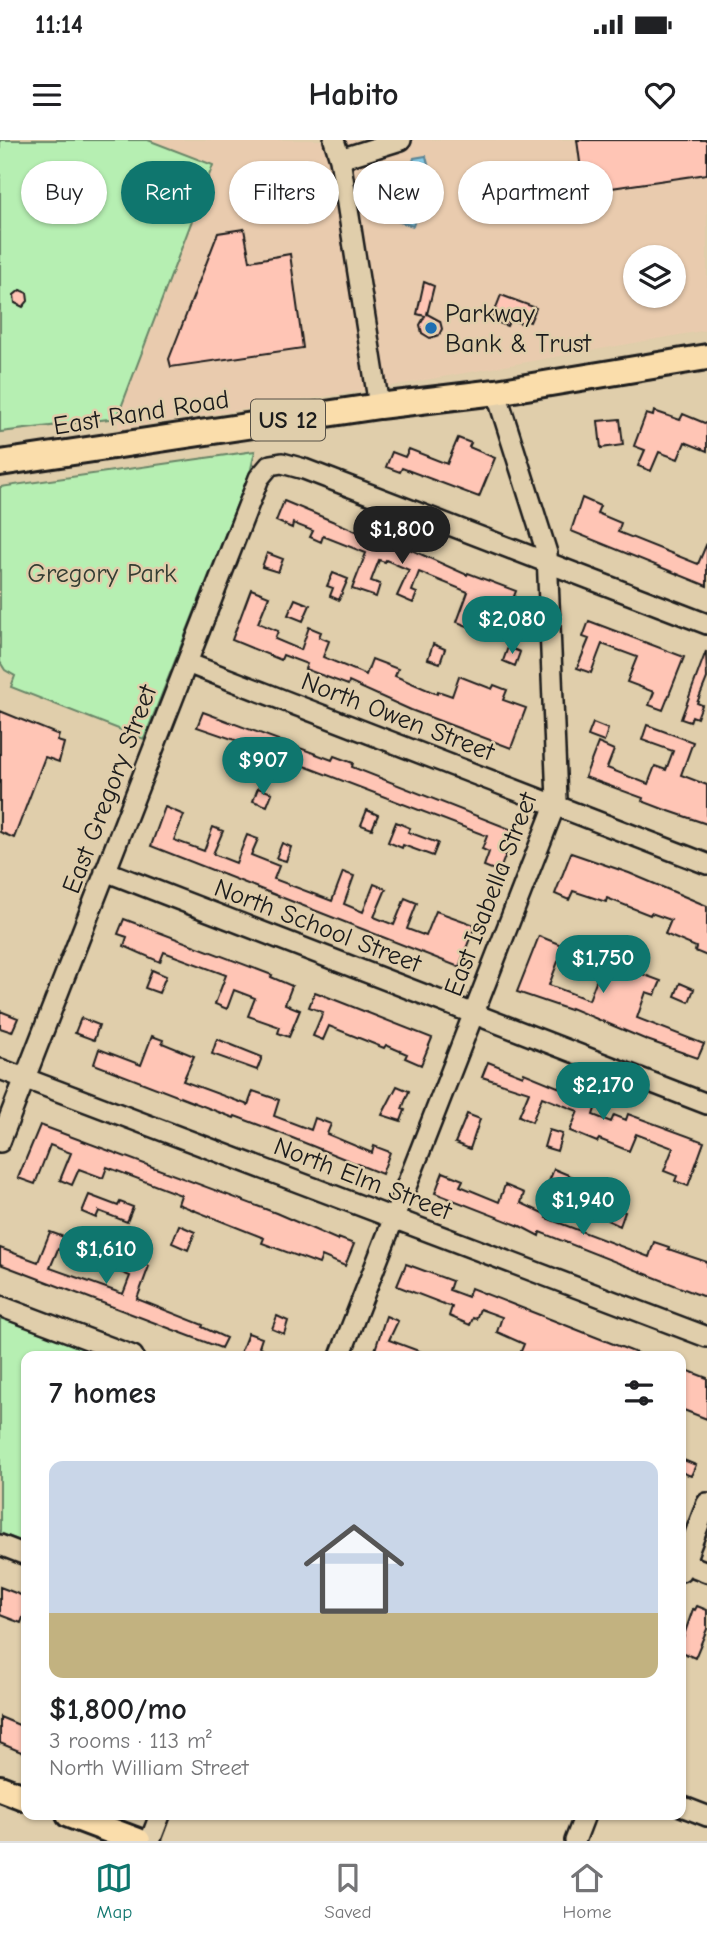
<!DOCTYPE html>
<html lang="en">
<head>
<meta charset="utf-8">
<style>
  body { margin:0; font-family:"Comic Neue",sans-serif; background:#f2f2f2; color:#202124; height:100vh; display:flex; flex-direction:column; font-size:26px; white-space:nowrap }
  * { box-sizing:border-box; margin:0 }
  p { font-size:23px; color:#757577 }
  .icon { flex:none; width:38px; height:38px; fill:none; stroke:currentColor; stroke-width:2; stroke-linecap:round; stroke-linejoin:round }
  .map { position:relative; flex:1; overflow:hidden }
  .panel { position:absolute; left:21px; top:1211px; width:665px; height:469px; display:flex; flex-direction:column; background:#fff; border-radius:14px; box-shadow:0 2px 5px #0004 }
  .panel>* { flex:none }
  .hud { position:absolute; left:21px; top:21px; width:665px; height:63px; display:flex; gap:14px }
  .buttons { position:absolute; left:623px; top:105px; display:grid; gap:14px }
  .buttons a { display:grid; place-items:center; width:63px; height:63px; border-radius:50%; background:#fff; box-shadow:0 2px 5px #0004; font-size:35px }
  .price { position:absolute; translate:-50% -60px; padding:0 16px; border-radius:24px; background:#0f766e; color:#fff; font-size:23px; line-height:46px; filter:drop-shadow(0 2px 4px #0008) }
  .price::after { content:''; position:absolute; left:50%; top:42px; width:21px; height:16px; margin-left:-10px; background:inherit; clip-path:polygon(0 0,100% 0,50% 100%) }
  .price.active { background:#222; color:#fff }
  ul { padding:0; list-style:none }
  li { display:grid; align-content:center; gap:14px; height:371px; padding:0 28px }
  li+li { border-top:2px solid #e0e0e0 }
  li span { display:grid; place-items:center; height:217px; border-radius:14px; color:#555 }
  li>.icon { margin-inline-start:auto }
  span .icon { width:126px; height:126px; fill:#fffc; stroke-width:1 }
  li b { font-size:30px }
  h2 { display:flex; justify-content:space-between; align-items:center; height:84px; padding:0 28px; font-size:30px }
  .chip { padding:0 24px; border-radius:32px; background:#fff; box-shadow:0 2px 5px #0004; font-size:24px; line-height:63px }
  .chip.active { background:#0f766e; color:#fff }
  .status { display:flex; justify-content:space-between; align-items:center; height:49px; padding:0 35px; background:#fff; direction:ltr }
  .status svg { height:19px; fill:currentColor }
  header { display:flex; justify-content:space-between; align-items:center; height:91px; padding:0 28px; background:#fff; font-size:32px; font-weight:800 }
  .menu { display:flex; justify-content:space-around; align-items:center; height:98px; border-top:2px solid #e0e0e0; background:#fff; font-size:19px; color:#757577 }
  .menu a { display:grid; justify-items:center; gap:4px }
  .menu .active { color:#0f766e }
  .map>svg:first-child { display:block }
  .built { fill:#e9cbae; fill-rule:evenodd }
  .green { fill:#b6efb2; stroke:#698667; stroke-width:2 }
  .water { fill:#86cbe7; stroke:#5c8596; stroke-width:2 }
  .building { fill:#ffc5b5; stroke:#1c1c1c; stroke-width:2 }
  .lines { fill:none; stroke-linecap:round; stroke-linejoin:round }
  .minor-casing { stroke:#1c1c1c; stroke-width:24 }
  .major-casing { stroke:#1c1c1c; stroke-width:30 }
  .minor { stroke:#e0ceab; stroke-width:19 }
  .major { stroke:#faddab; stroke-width:24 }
  .poi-dot { fill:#1f6fb2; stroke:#e0ceab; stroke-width:2.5 }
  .labels { text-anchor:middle; stroke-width:5; stroke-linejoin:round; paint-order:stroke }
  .shield { fill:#e0ceab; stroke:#575147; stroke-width:2 }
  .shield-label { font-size:24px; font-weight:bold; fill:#1c1c1c }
  .poi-label { font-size:26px; fill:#1c1c1c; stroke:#e0ceab; text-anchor:start }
  .street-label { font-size:26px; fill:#1c1c1c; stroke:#e0ceab }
  .park-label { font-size:26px; fill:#333c32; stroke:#e0ceab }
</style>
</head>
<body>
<div class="status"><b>11:14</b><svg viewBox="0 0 49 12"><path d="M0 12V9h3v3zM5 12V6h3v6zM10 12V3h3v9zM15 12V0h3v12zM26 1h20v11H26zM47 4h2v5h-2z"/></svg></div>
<header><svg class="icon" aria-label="menu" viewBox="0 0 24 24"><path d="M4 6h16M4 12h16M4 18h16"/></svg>Habito<svg class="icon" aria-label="heart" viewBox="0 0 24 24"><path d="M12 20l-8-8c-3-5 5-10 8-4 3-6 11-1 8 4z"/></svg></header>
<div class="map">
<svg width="707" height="1701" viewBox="0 0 707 1701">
  <rect width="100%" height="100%" fill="#e0ceab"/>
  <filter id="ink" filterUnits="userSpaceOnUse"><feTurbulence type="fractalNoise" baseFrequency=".0143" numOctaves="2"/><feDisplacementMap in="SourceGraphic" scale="14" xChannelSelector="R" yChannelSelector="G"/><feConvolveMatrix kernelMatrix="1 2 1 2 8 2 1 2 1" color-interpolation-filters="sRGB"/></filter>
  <g filter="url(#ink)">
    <!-- built -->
    <path class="built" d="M148,0H707V190L386,247L119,289L117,278L213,25ZM635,117H674V156H635Z"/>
    <!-- green -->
    <path class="green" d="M0,0H148L213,25L117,278L0,292Z
      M255,311L251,329L144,599L11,547L15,536L5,530L0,522V347Z
      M0,1175L110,1216H26V1403L0,1393Z"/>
    <!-- water -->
    <path class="water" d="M426,16L439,70L416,77L413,86L390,79L406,45L414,18Z"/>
    <!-- building -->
    <path class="building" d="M577,0H707V34L584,52Z
      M244,89L250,121L290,114L303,208L171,227L169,219L218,93Z
      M424,142L434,146L427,174L440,181L442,189L439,195L430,198L422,193L420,185L425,176L417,174Z
      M20,150L27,153L28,161L23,167L15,163L14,155Z
      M501,155L536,168L530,182L525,180L523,184L510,179L507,186L496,182L497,179L492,178Z
      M654,271L680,280L683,274L707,284V311L685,302L678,319L659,312L651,331L638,326L645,310L634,306L646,274L653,276Z
      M620,279L623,305L601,308L598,281Z
      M458,298L471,303L469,307L495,318L479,357L402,328L400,332L386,327L392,312L405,317L409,309L447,324Z
      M582,358L600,366L597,373L621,383L618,392L698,424L707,403V446L571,391Z
      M284,361L373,398L405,407L467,435L468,433L516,451L507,474L484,465L475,489L457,482L468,452L419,432L412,451L417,453L413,463L397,456L409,430L386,420L385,422L379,420L371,441L380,444L376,457L352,449L366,413L323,396L321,402L310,397L313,391L293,383L292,388L276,381Z
      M267,413L283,419L278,432L262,427Z
      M333,433L348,439L339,460L330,456L333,448L327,446Z
      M251,449L269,456L258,483L278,491L275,499L301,510L309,487L321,492L319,497L329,501L323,517L366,535L372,519L398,529L395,536L437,554L438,551L452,556L459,536L492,549L494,545L507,550L503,560L526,568L511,608L411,570L349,542L348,545L305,529L307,524L283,515L281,520L232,500Z
      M295,459L310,465L303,481L288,475Z
      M589,481L684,517L663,570L649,565L654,552L627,542L637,517L602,504L591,533L577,528L589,499L583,497Z
      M433,504L445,509L440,523L428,519Z
      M508,507L520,512L515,526L503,521Z
      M706,511L707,538L697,563L702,565L697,578L692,576L690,582L681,579Z
      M0,571L59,595L57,601L64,603L59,622L45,617L14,698L0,692Z
      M203,572L332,620L334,616L353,623L352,627L515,691L499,732L484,726L489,712L482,709L487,696L257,608L246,636L232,631L244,603L197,587Z
      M593,583L608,589L604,602L588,596Z
      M647,585L693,602L681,635L707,645V684L663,669L642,661L643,658L585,637L598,603L614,610L607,628L648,644L655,626L666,630L673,611L642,600Z
      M258,648L272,653L267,666L253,661Z
      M165,667L184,675L174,700L204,711L213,687L223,691L213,714L236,723L247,695L258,699L251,715L279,726L274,739L332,761L343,732L354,736L344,764L363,772L374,744L386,749L374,777L394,785L405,758L417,763L407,789L426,796L436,771L475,785L459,827L151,706Z
      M367,670L378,675L372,689L361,685Z
      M396,682L410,688L408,692L438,703L433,716L403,705L402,708L388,702Z
      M282,703L291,707L286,721L276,718Z
      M571,713L629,733L707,766V816L695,811L696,807L665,794L671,780L651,773L650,775L607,758L606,762L573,751L569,760L555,754Z
      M124,779L272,835L271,837L292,846L285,864L300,870L289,897L278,893L280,887L248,876L255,858L234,850L227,869L215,864L226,835L164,812L160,822L124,806L127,797L118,794Z
      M539,796L564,806L549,845L589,860L599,833L581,826L586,812L616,824L617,822L632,828L631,830L661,841L655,855L646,852L637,878L704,904L698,918L647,900L571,868L570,870L517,852Z
      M152,830L166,836L159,853L145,848Z
      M680,843L694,849L689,862L675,856Z
      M315,852L432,898L421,925L405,918L407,914L386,905L384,908L329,886L323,900L313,896L323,872L309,867Z
      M0,871L18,878L12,892L0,888Z
      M81,878L99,885L94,900L75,893Z
      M152,896L163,900L162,903L194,916L183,941L248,965L253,951L279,960L274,976L311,990L315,978L331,984L327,994L372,1013L374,1006L390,1012L382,1034L275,991L235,976L234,978L94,924L99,909L141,925Z
      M217,899L262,917L257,930L212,914Z
      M488,922L523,936L524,933L597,963L593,975L611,982L614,975L626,980L628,974L704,1002L688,1046L675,1041L677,1036L664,1031L673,1008L636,994L629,1011L599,999L597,1002L570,991L578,971L542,957L532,982L519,976L529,952L482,937Z
      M397,946L409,951L402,969L405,970L401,981L382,975Z
      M467,974L480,979L470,1009L455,1003Z
      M40,985L276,1073L338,1100V1098L354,1104L345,1126L322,1116L319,1124L262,1103L264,1098L178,1064L181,1055L107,1027L103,1038L79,1029L72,1045L60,1040L71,1013L50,1005L35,1044L18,1038Z
      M549,990L562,994L557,1011L544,1007Z
      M554,1029L585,1042L586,1039L601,1044L595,1059L564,1047L561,1053L547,1046Z
      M443,1032L463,1040L460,1046L499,1062L505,1045L524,1053L521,1063L547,1075L546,1078L649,1117L654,1102L669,1107L668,1109L707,1122V1158L540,1092L539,1096L520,1086L435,1053Z
      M89,1055L118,1066L120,1062L133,1067L127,1082L99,1071L96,1078L82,1072Z
      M612,1067L625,1072L620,1086L607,1080Z
      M179,1085L195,1092L188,1110L172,1103Z
      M50,1092L89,1106L84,1119L58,1109L50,1128L123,1154L130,1136L103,1125L108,1113L135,1124L136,1121L149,1126L137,1159L203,1185L202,1187L226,1198L221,1208L0,1124V1108L38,1122Z
      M406,1124L452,1141L449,1150L468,1157L471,1148L644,1216H519L524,1204L497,1192L502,1177L480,1169L476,1179L473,1178L470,1185L449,1176L452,1167L397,1146Z
      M277,1176L288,1181L284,1194L272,1189Z
      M386,1176L398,1181L389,1200L432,1216H390L375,1210Z
      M248,1193L262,1198L259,1207L281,1216H239Z
      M681,1228L707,1238V1279L681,1269Z
      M681,1319L696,1325L691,1336L681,1332Z
      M0,1447L26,1457V1469L21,1483L0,1475Z
      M697,1466L707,1470V1489L695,1518L681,1512V1504L693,1469L695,1470Z
      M0,1577L26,1588V1614L0,1603Z"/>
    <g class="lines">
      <defs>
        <path id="minor" d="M334,0L340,19L379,266
          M340,19L401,0
          M187,523L707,724
          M105,731L707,964
          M0,929L707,1197
          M0,1002L259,338L270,325L282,323L304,329L707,484
          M0,1166L133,1216
          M340,1216L557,660L547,413L496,252
          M0,1405L26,1415
          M681,1422L707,1432
          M681,1431L707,1363
          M681,1666L707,1676
          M150,1701L160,1675
          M575,1701L585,1675"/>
        <path id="major" d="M0,323L379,266L496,252L707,217
          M0,1648L26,1658
          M69,1675L138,1701"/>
      </defs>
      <!-- minor casing -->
      <use href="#minor" class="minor-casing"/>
      <!-- major casing -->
      <use href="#major" class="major-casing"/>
      <!-- minor -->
      <use href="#minor" class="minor"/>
      <!-- major -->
      <use href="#major" class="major"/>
    </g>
  </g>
  <!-- markers -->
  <circle class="poi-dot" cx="431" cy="188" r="7"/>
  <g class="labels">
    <!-- shield labels -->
    <rect class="shield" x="251" y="259.5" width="74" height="41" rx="5"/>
    <g class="shield-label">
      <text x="288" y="288">US 12</text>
    </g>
    <!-- poi labels -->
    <g class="poi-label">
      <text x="445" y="182">Parkway<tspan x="445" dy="30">Bank &amp; Trust</tspan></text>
    </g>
    <!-- street labels -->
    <g class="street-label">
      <text transform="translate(141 272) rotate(-9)" y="9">East Rand Road</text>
      <text transform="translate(398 576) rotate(21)" y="9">North Owen Street</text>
      <text transform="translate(109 649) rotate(-69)" y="9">East Gregory Street</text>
      <text transform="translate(490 754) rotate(-69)" y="9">East Isabella Street</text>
      <text transform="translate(318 785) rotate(21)" y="9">North School Street</text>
      <text transform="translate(363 1038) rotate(21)" y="9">North Elm Street</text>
    </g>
    <!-- park labels -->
    <g class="park-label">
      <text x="102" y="442">Gregory Park</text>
    </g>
  </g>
</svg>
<div class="buttons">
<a><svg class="icon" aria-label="layers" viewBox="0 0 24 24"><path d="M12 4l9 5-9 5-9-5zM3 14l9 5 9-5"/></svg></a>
</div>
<b class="price active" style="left:402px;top:426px">$1,800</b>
<b class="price" style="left:512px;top:516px">$2,080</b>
<b class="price" style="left:263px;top:657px">$907</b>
<b class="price" style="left:603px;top:855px">$1,750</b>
<b class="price" style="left:603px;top:982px">$2,170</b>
<b class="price" style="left:583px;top:1097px">$1,940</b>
<b class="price" style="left:106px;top:1146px">$1,610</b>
<div class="hud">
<a class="chip">Buy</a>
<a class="chip active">Rent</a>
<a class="chip">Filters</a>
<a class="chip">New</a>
<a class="chip">Apartment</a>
</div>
<section class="panel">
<h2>7 homes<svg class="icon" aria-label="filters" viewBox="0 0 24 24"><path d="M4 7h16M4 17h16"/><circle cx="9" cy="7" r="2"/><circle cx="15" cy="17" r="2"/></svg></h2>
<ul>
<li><span style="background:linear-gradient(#c9d6e8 70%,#c2b280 0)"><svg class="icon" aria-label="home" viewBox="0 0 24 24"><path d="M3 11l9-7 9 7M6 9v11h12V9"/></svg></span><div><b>$1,800/mo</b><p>3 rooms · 113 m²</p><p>North William Street</p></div></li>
</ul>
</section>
</div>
<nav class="menu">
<a class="active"><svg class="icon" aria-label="map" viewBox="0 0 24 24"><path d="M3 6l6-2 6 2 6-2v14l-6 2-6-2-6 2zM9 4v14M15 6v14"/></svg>Map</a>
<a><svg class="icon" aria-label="saved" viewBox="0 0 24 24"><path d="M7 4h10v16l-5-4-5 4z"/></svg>Saved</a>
<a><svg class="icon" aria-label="home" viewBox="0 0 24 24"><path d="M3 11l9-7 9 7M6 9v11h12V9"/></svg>Home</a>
</nav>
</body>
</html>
